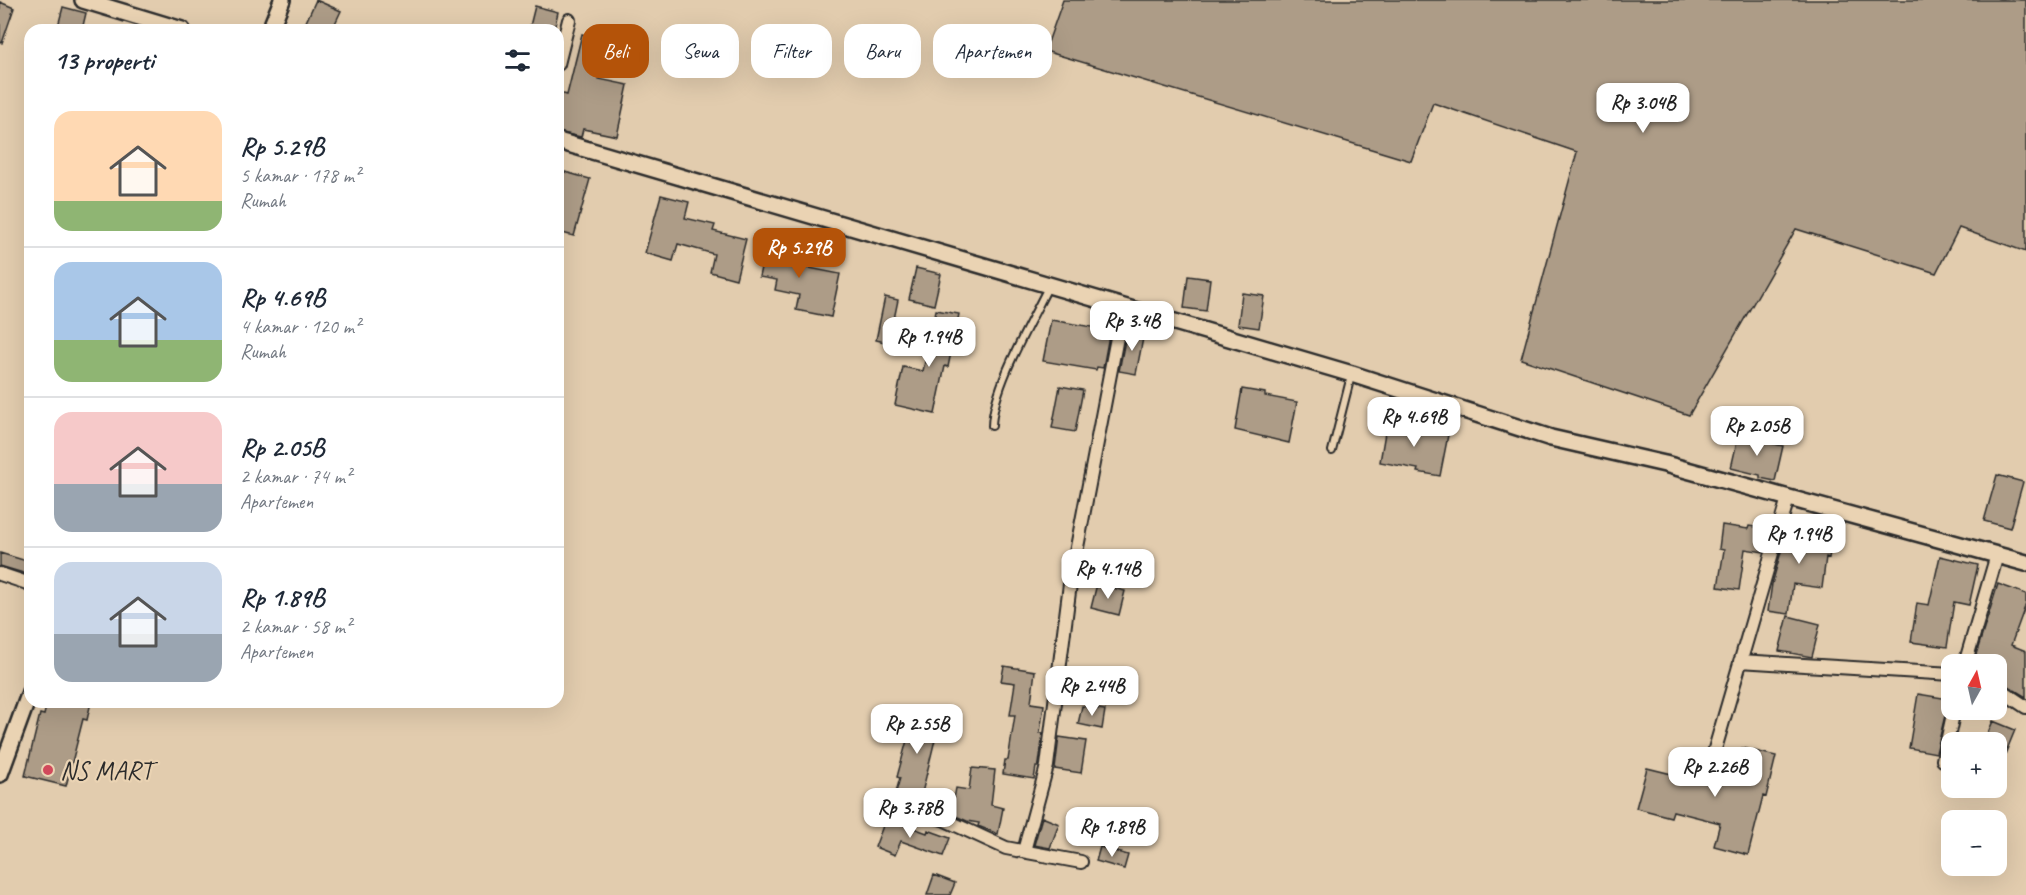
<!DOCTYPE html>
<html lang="id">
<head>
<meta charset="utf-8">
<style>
  body { margin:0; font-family:Caveat,sans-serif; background:#f2f2f3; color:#1f2937; height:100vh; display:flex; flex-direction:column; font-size:22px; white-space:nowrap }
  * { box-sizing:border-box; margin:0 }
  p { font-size:20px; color:#747a83 }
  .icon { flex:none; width:33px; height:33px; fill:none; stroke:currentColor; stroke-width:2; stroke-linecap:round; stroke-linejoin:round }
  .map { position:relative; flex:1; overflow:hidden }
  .drawer { position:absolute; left:24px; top:24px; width:540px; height:684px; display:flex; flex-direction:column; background:#fff; border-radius:18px; box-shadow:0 6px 24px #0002 }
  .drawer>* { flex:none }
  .banner { position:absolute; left:582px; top:24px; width:570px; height:54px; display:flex; gap:12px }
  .needle { width:39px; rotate:8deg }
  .fabs { position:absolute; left:1941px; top:654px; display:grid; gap:12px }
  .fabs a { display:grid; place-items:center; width:66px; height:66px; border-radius:12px; background:#fff; box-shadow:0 6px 24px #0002; font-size:30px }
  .price { position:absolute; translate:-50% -51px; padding:0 14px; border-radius:12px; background:#fff; color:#222; font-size:20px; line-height:39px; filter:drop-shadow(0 2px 3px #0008) }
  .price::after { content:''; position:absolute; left:50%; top:36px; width:18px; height:14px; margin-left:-9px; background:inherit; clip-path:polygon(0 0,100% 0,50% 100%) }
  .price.active { background:#b45309; color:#fff }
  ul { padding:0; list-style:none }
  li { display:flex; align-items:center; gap:18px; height:150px; padding:0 30px }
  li+li { border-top:2px solid #e0e1e3 }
  li span { display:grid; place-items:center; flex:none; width:168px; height:120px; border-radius:18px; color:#555 }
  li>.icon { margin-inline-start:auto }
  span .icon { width:72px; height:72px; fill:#fffc; stroke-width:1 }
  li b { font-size:26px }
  h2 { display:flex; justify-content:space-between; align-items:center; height:72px; padding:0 30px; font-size:26px }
  .tag { padding:0 21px; border-radius:18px; background:#fff; box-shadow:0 6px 24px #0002; font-size:21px; line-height:54px }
  .tag.active { background:#b45309; color:#fff }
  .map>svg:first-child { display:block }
  .building { fill:#ad9c87; stroke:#2b2b2b; stroke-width:1.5 }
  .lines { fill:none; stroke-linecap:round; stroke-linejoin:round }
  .service-casing { stroke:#2b2b2b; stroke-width:10 }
  .minor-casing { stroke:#2b2b2b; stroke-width:16 }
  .tertiary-casing { stroke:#2b2b2b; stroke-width:20 }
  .service { stroke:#ead3b3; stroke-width:6 }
  .minor { stroke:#ead3b3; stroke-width:12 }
  .tertiary { stroke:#ead3b3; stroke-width:15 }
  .poi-dot { fill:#d1495b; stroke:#ead3b3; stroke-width:2 }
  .labels { text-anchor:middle; stroke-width:4.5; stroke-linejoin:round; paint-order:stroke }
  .poi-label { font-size:26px; fill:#2b2b2b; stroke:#ead3b3; text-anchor:start }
</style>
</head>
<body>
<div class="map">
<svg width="2026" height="895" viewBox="0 0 2026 895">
  <rect width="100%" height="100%" fill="#e2ccae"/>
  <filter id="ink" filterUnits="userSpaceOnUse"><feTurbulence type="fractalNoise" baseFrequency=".0167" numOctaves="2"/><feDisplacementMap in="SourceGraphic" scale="12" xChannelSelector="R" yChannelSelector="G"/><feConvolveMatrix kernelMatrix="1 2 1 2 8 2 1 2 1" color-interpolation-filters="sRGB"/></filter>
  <g filter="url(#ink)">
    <!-- building -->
    <path class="building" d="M316,0L341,11L332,30H323L306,22Z
      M1063,0H2026V252L1959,228L1936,273L1796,229L1689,415L1521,359L1577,152L1433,103L1411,161L1045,51Z
      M0,2L14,8L2,43L0,42Z
      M535,6L558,12L554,30H529Z
      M63,7L86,13L82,30H57Z
      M582,34L609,41L599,79L628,85L617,136L583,129L581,137L558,132L560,93L567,95Z
      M558,170L590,179L574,236L558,232Z
      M661,195L689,202L685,218L715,225L713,231L746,239L736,279L710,272L714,254L678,244L673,261L645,253Z
      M768,234L781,237L779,246L797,250L794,265L840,274L831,317L796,310L799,295L775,290L777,280L759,277Z
      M916,268L941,274L934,305L909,299Z
      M1188,276L1210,279L1206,311L1184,308Z
      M1242,293L1264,296L1259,328L1238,325Z
      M885,297L898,300L889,343L876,340Z
      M936,310L959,314L948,367L945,366L935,414L895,405L903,367L923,371Z
      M1051,320L1110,330L1103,368L1097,367L1096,370L1043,361Z
      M1127,330L1144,333L1136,374L1119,371Z
      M1060,386L1083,390L1075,432L1052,428Z
      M1242,389L1265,393V396L1297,402L1289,443L1235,430Z
      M1387,421L1410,425V428L1448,435L1440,476L1417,472L1418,469L1380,462Z
      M1739,433L1755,436L1754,439L1783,446L1775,481L1760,478V475L1731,468Z
      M1997,475L2023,482L2010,528L1984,521Z
      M1789,523L1802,525L1801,530L1833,534L1829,558L1826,557L1822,588L1793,584L1789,614L1768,611L1772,584Z
      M1722,525L1748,529L1749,526L1770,529L1764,552L1745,549L1739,590L1718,587L1724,550L1719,549Z
      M0,553L30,562V575L0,566Z
      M1940,556L1978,565L1969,605L1954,602L1947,647L1911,642L1917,603L1929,605Z
      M1097,584L1125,591L1119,615L1091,608Z
      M1998,584L2026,594V604L2011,645L2026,651V697L1996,679V664H1973Z
      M1788,616L1820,624L1812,657L1779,651Z
      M1004,666L1035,671L1031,703L1044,705L1040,733H1043L1039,764L1038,767H1036L1034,779L1003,774L1005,760H1008L1015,715H1010L1015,683L1001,681Z
      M1918,694L1949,699L1936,753L1909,748Z
      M47,702H91L87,720L83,719L66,786L25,776L40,714L44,715Z
      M1082,706L1105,710L1102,729L1078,724Z
      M914,707L941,715L922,793L925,794L922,804L904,798L894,799L900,778L897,777L912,722L910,721Z
      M1993,721L2015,730L1997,774L1996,742H1984Z
      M1059,737L1086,741L1081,773L1055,769Z
      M1742,748L1776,756L1766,797L1763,796L1748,855L1714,846L1720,823L1673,811L1671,817L1636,808L1647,768L1688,778L1690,772L1733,783Z
      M972,768L995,770L991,805L1003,808L998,834L978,826L979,823L967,821L951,814L956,788L969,790Z
      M1042,817L1059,824L1050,848L1034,845Z
      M886,818L927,833L928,830L950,838L943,856L901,841L895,855L875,847Z
      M1100,847L1128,855L1124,869L1096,861Z
      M934,875L955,883L950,895H927Z"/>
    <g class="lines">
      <defs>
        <path id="service" d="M992,426C993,386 1031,322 1049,285
          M1332,451L1351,376"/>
        <path id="minor" d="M558,64L569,20
          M0,574L30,584
          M1740,661L1952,674
          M1965,664L1997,555
          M1996,687L2026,707
          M1715,749L1788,498
          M1943,760L1954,710
          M902,806L943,819L1006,848L1081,862
          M1024,851L1047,766L1070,584L1123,306"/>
        <path id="tertiary" d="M83,0L182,30
          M270,30L282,0
          M558,141L1352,374L1551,438L1665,464L2026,563
          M0,774L30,692"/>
      </defs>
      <!-- service casing -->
      <use href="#service" class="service-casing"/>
      <!-- minor casing -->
      <use href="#minor" class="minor-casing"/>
      <!-- tertiary casing -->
      <use href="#tertiary" class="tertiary-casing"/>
      <!-- service -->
      <use href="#service" class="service"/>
      <!-- minor -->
      <use href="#minor" class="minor"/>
      <!-- tertiary -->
      <use href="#tertiary" class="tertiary"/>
    </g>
  </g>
  <!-- markers -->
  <circle class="poi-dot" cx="48" cy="770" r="6"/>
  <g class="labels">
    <!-- poi labels -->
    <g class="poi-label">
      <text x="60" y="779">NS MART</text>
    </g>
  </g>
</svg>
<div class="fabs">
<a><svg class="needle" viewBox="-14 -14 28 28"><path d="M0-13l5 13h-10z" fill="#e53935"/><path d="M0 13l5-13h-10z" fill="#747a83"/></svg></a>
<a>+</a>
<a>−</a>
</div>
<b class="price" style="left:1643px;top:134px">Rp 3.04B</b>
<b class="price active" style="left:799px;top:279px">Rp 5.29B</b>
<b class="price" style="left:1132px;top:352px">Rp 3.4B</b>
<b class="price" style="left:929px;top:368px">Rp 1.94B</b>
<b class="price" style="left:1414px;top:448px">Rp 4.69B</b>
<b class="price" style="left:1757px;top:457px">Rp 2.05B</b>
<b class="price" style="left:1799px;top:565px">Rp 1.94B</b>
<b class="price" style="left:1108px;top:600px">Rp 4.14B</b>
<b class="price" style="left:1092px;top:717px">Rp 2.44B</b>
<b class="price" style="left:917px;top:755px">Rp 2.55B</b>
<b class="price" style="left:1715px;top:798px">Rp 2.26B</b>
<b class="price" style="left:910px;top:839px">Rp 3.78B</b>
<b class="price" style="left:1112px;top:858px">Rp 1.89B</b>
<div class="banner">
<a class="tag active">Beli</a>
<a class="tag">Sewa</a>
<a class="tag">Filter</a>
<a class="tag">Baru</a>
<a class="tag">Apartemen</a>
</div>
<section class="drawer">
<h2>13 properti<svg class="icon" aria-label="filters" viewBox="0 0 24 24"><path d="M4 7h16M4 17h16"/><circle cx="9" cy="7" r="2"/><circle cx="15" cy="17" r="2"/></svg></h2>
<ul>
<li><span style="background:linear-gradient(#ffd9b3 75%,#8fb573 0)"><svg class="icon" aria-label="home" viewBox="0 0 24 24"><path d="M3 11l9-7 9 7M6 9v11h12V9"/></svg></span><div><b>Rp 5.29B</b><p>5 kamar · 178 m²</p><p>Rumah</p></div></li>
<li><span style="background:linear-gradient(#a9c7e8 65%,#8fb573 0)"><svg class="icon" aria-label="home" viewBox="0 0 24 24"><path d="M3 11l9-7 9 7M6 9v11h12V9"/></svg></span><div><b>Rp 4.69B</b><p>4 kamar · 120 m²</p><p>Rumah</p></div></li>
<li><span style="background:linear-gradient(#f6c9c9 60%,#9aa5b1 0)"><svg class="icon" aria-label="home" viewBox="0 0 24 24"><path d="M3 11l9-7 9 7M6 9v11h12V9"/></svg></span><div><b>Rp 2.05B</b><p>2 kamar · 74 m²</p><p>Apartemen</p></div></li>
<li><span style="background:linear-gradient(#c9d6e8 60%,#9aa5b1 0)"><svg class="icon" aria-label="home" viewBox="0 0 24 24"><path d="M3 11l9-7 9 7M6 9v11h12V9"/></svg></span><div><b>Rp 1.89B</b><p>2 kamar · 58 m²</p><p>Apartemen</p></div></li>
</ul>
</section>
</div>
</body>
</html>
